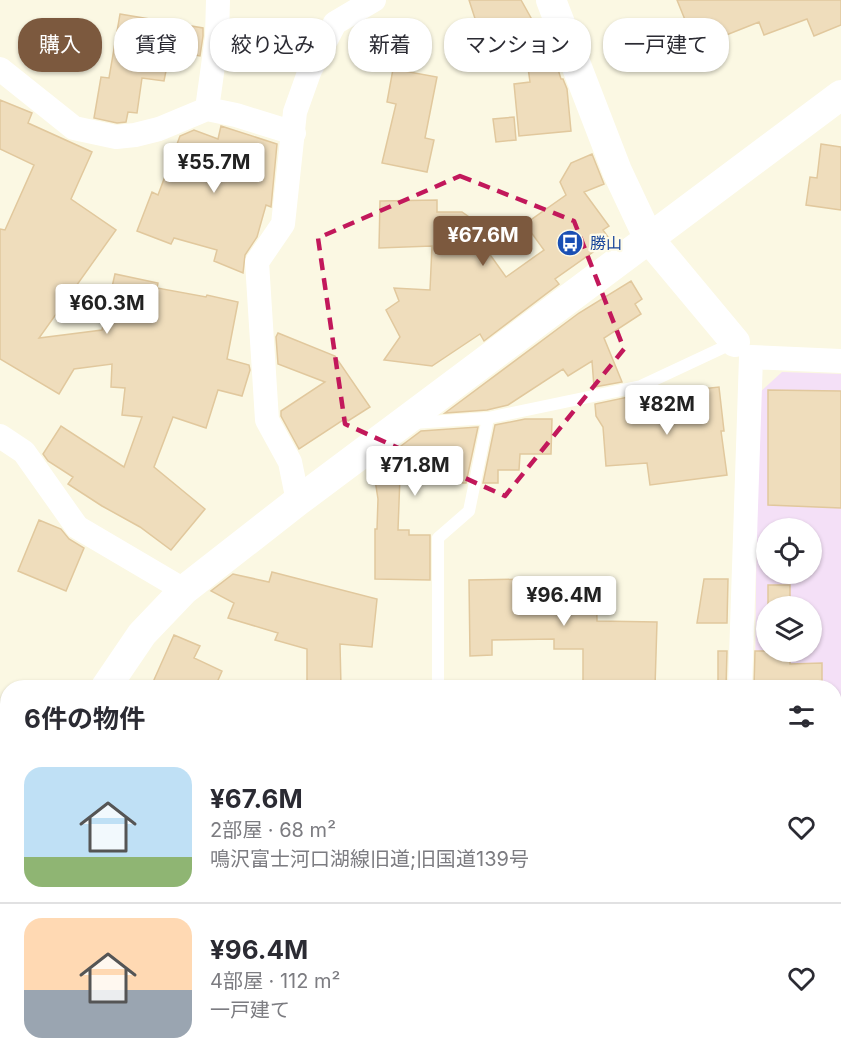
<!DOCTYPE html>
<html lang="ja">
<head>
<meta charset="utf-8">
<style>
  body { margin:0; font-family:Inter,"Noto Sans JP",sans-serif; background:#f2f2f3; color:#2b2b33; height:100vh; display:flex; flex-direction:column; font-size:22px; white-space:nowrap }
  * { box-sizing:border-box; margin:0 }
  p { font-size:20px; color:#7c7c81 }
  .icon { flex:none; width:33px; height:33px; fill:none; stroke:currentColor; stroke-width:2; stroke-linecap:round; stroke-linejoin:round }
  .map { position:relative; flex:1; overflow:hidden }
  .panel { position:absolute; left:0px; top:680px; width:842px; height:386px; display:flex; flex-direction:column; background:#fff; border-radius:24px 24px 0 0; box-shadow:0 2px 4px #0004 }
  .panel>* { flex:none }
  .guide { position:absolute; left:18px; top:18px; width:806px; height:54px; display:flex; gap:12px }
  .buttons { position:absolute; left:756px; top:518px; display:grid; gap:12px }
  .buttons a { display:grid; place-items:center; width:66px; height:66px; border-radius:50%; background:#fff; box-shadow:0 2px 4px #0004; font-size:30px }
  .price { position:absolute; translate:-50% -51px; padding:0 14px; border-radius:6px; background:#fff; color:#222; font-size:20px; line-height:39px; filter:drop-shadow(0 2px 3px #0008) }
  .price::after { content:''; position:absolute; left:50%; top:36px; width:18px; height:14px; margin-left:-9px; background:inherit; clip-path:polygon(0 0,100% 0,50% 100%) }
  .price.current { background:#7c593e; color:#fff }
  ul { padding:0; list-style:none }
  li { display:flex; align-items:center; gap:18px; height:150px; padding:0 24px }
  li+li { border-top:2px solid #e1e1e2 }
  li span { display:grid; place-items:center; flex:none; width:168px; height:120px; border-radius:18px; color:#555 }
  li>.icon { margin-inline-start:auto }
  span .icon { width:72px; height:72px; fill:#fffc; stroke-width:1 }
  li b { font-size:26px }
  h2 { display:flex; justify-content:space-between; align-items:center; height:72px; padding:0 24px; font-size:26px }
  .tag { padding:0 21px; border-radius:24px; background:#fff; box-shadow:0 2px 4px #0004; font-size:21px; line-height:54px }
  .tag.current { background:#7c593e; color:#fff }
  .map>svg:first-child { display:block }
  .education { fill:#f4e0f7; fill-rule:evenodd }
  .building { fill:#efddbc; stroke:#e1c89d; stroke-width:1.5 }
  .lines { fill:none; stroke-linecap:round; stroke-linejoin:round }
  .service { stroke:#fff; stroke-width:12 }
  .minor { stroke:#fff; stroke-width:24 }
  .tertiary { stroke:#fff; stroke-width:30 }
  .marked { fill:none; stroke:#c2185b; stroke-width:4.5; stroke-dasharray:12 8; stroke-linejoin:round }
  .labels { text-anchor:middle; stroke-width:4.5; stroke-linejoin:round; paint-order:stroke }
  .transit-label { font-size:16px; fill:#164399; stroke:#fefbe9; text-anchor:start }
</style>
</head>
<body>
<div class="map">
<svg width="841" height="1064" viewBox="0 0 841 1064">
  <rect width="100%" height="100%" fill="#fbf8e3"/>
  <!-- education -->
  <path class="education" d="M782,372L841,374V845L834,844V687H755L758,394ZM766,528H812V573H766ZM766,606H812V651H766Z"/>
  <!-- building -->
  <path class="building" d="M469,0H521L549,50H552L561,79H563L567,89L571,131L519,136L514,84L530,82L522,25L509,30L506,23L480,34Z
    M677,0H841V25L814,36L807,19L764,35L759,22L696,47Z
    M120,14L203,28V36L200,56L170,51L164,81L142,78L137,113L128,112L126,122L117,123L94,118L101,77L109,78Z
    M393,69L437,77L425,138L434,140L427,172L382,163L396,104L387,102Z
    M0,100L32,113L28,123L92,152L71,199L116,230L39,338L102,330L115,274L158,283L157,288L206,297L207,295L238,302L227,359L249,365L250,370L242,396L218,390L206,428L173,417L154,467L205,509L171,550L140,527L102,506L68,484L73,477L48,461L43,454L61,426L124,467L142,417L122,415L125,388L111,387L112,364L74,369L59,394L0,359V229L5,230L34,165L0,149Z
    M514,117L516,140L496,142L493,119Z
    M221,126L277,144L271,207L266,205L257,237L245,255L243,273L214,261L217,250L174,238L171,244L137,231L152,192L158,195L180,136L194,130L218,139Z
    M821,144L841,147V210L806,205L810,177L817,178Z
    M592,154L604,184L584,192L609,226L603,230L610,240L555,279L559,284L484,341L480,334L432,366L384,360L400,337L386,310L399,301L394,288L430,290L432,246L379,248L380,201L437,200V212H462L489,231L481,242L506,277L544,250L525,224L566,195L560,182L571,163Z
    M631,281L642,299L635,304L641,314L604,338L622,382L594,387L592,361L568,376L563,369L508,405L487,410L445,413L579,313Z
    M278,333L335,356L370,407L348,421L346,418L299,449L281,416V411L325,382L278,364L276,337Z
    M719,387L724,431H721L727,475L650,485L647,463L606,466L603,427L596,416L595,404L628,397L632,407L677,403L675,392Z
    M768,390L841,391V508L768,505Z
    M525,419H552L551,454H520L519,470H498V483H483L495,425Z
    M478,427L466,483H440V476H400L398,530H409V535H430V580L375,579V529H377L378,499L373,467L421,431Z
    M39,520L61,529L69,539L84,548L66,591L18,571Z
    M272,572L377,599L372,647L340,644L341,687H307V649L275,640L278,633L228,618L234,603L211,591L233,574L269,582Z
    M596,578L597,621L657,622L655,687H583V649H554V639L492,640V655L470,656L469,580Z
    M704,579H728L727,623H697Z
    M768,585H790V606H768Z
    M174,635L200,646L194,658L222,671L215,687H165L153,682Z
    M718,651H727L726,687H718Z
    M755,651H790V664L822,663V687H754Z"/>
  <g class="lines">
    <!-- service -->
    <path class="service" d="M413,423L488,418L641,386L735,342
      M438,687V538L469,511L488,418"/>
    <!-- minor -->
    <path class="minor" d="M0,69L74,128L116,137L135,135L159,129L207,109L236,115L294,133
      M207,109L217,37L218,0
      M0,436L24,452L77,527L184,590
      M298,501L290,462L267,420L257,262L283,224L295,112L310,70L335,23L374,0
      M740,687L751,357L841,361
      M834,855L841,856
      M834,1036L841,1045
      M522,1058L525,1064
      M122,1064L124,1058
      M479,1064L481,1058"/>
    <!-- tertiary -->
    <path class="tertiary" d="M551,0L617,171L649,239L735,342
      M106,687L142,634L184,590L298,501L841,95
      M0,761L8,763
      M0,870L8,858"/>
  </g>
  <!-- marked area -->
  <path class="marked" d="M460,176L574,221L624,349L505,496L345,424L318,238Z"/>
  <!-- icons -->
  <defs>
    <symbol id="bus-disc" viewBox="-11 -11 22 22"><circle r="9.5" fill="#1a4fb4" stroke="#fefbe9"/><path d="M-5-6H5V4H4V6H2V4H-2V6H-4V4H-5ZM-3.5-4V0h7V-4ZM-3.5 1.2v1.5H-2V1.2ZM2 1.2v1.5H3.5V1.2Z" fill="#fff"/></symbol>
  </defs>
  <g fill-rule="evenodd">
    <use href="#bus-disc" x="555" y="228" width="30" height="30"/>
  </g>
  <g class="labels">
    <!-- transit labels -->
    <g class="transit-label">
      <text x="590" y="249">勝山</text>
    </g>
  </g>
</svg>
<div class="buttons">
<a><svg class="icon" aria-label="locate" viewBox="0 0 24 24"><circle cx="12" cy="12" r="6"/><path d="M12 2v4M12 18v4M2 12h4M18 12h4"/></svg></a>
<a><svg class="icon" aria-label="layers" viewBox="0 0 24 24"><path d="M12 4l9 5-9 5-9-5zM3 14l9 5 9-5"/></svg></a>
</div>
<b class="price" style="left:214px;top:194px">¥55.7M</b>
<b class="price current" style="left:483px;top:267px">¥67.6M</b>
<b class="price" style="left:107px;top:335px">¥60.3M</b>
<b class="price" style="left:667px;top:436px">¥82M</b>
<b class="price" style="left:415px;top:497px">¥71.8M</b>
<b class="price" style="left:564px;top:627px">¥96.4M</b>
<div class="guide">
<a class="tag current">購入</a>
<a class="tag">賃貸</a>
<a class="tag">絞り込み</a>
<a class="tag">新着</a>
<a class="tag">マンション</a>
<a class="tag">一戸建て</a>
</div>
<section class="panel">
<h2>6件の物件<svg class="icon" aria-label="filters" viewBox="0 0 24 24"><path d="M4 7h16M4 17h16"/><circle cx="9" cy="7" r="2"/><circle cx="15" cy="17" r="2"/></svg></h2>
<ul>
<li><span style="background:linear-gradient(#bfe0f5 75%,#8fb573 0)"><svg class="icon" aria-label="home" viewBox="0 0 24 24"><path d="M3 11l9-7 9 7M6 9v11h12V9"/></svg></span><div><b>¥67.6M</b><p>2部屋 · 68 m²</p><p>鳴沢富士河口湖線旧道;旧国道139号</p></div><svg class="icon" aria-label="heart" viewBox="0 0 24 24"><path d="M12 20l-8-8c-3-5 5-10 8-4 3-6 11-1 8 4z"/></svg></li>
<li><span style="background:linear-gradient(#ffd9b3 60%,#9aa5b1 0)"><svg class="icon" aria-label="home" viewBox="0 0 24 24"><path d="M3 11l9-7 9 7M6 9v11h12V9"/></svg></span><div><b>¥96.4M</b><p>4部屋 · 112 m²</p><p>一戸建て</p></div><svg class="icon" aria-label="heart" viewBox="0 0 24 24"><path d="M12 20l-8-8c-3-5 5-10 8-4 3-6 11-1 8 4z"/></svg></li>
</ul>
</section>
</div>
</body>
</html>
